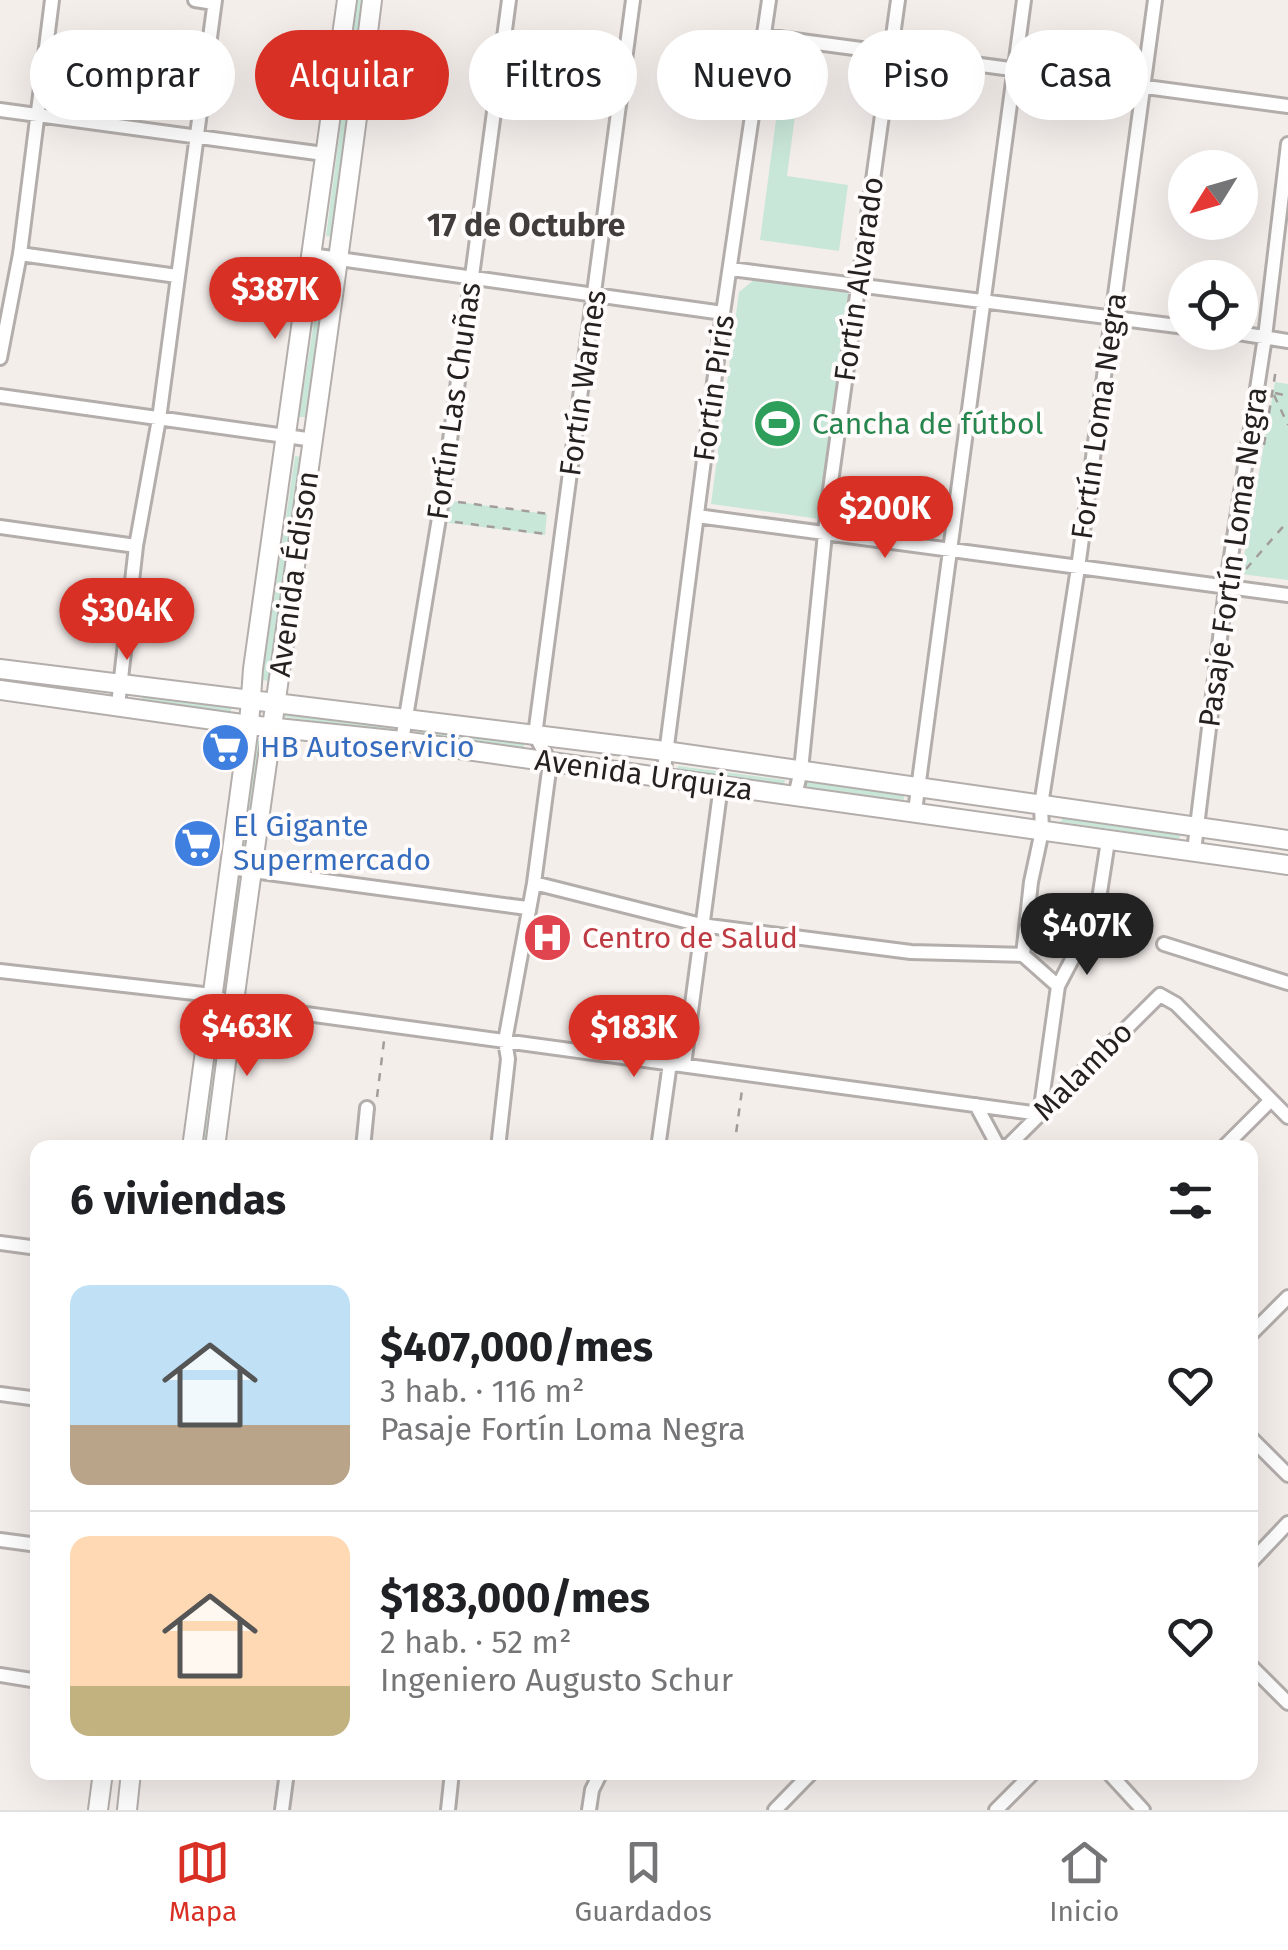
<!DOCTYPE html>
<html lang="es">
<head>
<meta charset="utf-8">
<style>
  body { margin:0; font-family:"Fira Sans",sans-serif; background:#f6f6f6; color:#202124; height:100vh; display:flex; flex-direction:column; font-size:38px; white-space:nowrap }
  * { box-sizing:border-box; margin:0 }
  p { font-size:32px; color:#757577 }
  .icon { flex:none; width:55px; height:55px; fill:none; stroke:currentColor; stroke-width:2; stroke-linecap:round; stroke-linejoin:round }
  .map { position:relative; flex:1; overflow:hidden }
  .side { position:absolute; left:30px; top:1140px; width:1228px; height:640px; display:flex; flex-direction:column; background:#fff; border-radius:20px; box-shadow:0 10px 40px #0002 }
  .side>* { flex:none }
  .banner { position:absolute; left:30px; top:30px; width:1230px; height:90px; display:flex; gap:20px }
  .needle { width:65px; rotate:233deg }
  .buttons { position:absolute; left:1168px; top:150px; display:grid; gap:20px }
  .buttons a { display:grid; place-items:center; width:90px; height:90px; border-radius:50%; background:#fff; box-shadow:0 10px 40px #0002; font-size:50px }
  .price { position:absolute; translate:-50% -85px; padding:0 22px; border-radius:35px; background:#d93025; color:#fff; font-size:32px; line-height:65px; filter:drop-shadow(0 2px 5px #0008) }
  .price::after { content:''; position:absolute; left:50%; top:60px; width:30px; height:22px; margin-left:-15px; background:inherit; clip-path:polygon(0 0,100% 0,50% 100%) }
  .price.active { background:#222; color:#fff }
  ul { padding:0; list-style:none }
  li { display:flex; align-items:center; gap:30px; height:250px; padding:0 40px }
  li+li { border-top:2px solid #e0e0e0 }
  li span { display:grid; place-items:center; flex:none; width:280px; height:200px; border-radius:20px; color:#555 }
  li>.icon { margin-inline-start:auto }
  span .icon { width:120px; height:120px; fill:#fffc; stroke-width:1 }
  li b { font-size:42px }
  h2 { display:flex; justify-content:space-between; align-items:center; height:120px; padding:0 40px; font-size:42px }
  .tag { padding:0 35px; border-radius:45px; background:#fff; box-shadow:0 10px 40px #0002; font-size:35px; line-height:90px }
  .tag.active { background:#d93025; color:#fff }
  .menu { display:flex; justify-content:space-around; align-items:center; height:140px; border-top:2px solid #e0e0e0; background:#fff; font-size:28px; color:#757577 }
  .menu a { display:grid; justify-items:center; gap:5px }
  .menu .active { color:#d93025 }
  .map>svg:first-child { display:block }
  .green { fill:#c9e7d9 }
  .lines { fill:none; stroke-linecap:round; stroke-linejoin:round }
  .street-casing { stroke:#b3aeab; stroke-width:18 }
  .secondary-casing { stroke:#b3aeab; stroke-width:22 }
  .path { stroke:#a29d9b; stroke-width:2.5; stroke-dasharray:8 8; stroke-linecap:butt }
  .street { stroke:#fff; stroke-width:12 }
  .secondary { stroke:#fff; stroke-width:18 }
  .labels { text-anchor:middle; stroke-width:8; stroke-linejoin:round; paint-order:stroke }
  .street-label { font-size:30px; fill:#242221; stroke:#fffcfb }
  .leisure-label { font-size:30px; fill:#27864d; stroke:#fffcfb; text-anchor:start }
  .shop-label { font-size:30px; fill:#366cbe; stroke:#fffcfb; text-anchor:start }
  .health-label { font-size:30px; fill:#be3a42; stroke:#fffcfb; text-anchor:start }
  .neighbourhood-label { font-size:32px; font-weight:bold; fill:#423d3b; stroke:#fffcfb }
</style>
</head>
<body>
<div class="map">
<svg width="1288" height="1810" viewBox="0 0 1288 1810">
  <rect width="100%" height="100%" fill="#f4eeeb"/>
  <!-- green -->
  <path class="green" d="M357,0H364L333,237L326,236Z
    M516,56L607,68L605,85L514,74Z
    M784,60L802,63L787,176L848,185L839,251L760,240Z
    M321,277L327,278L305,417H299Z
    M754,280L849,291L820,519L711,504L739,292Z
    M1275,382L1288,384V580L1241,574Z
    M295,456L302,457L269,681L262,680Z
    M445,500L547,514L545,535L442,522Z
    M142,697L231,708V712L141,701Z
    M278,711L396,728V733L278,716Z
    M419,730L524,744V749L418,735Z
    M256,739L263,740L245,859L239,858Z
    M678,766L785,780L784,785L677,770Z
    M807,782L904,795V800L806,787Z
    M1062,818L1180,835L1179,839L1061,822Z
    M236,878L242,879L230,970H224Z
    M218,1019L223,1020L207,1147L202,1148Z"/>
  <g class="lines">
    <defs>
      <path id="street" d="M195,0L214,3
        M764,36L1288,106
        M0,110L324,154
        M20,254L177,276
        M311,255L723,313
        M731,269L1185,327
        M1232,332L1288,341
        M0,358L20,254L52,0
        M0,396L314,440
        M697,516L1288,595
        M0,527L136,546
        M118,705L136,546L159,419L215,0
        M402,741L442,500L509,0
        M663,777L723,313L769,0
        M795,796L801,770L828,504L898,0
        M915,811L1024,0
        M1194,851L1226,589L1265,337L1288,144
        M230,868L527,908
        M534,883L701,925L911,952L1023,955
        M1164,944L1288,983
        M1023,955L1031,882L1042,831L1041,805L1078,568L1155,0
        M1023,955L1058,986
        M0,971L212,995L233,1004L1040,1114
        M684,1065L721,785
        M976,1105L999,1148
        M1040,1114L1058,986L1097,912L1108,841
        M363,1148L367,1108
        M498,1148L508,1059L505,1041L534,883L550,763L535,735L633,0
        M658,1148L670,1063
        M1006,1148L1160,995L1176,1004L1288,1117
        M1223,1148L1271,1100
        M0,1243L38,1248
        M1250,1335L1288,1297
        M0,1394L38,1399
        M1250,1437L1288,1475
        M0,1540L38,1545
        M1250,1563L1288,1523
        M1250,1665L1288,1703
        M0,1675L38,1681
        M1108,1772L1143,1810
        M282,1810L287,1772
        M448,1810L452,1772
        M589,1810L592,1790L601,1772
        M775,1810L812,1772
        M996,1810L1034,1772"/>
      <path id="secondary" d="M0,669L665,751L1288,840
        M0,690L249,725L402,741L1288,865
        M192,1148L249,725L253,669L347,0
        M215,1148C263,764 325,383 372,0
        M98,1810L103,1772
        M127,1810L131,1772"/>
    </defs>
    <!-- street casing -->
    <use href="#street" class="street-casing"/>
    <!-- secondary casing -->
    <use href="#secondary" class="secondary-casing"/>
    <!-- path -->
    <path class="path" d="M519,54L610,67
      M516,74L607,85
      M1275,393L1288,396
      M1274,395L1288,425
      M1264,445L1276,369
      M458,502L549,514
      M455,522L546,534
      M1246,569L1288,521
      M377,1097L384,1041
      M734,1148L742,1090"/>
    <!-- street -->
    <use href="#street" class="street"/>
    <!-- secondary -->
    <use href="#secondary" class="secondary"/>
  </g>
  <!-- icons -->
  <defs>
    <symbol id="stadium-disc" viewBox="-11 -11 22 22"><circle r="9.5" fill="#2e9e5b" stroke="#fffcfb"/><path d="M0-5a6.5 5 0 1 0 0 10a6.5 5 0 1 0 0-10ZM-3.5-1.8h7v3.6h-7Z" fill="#fff"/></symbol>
    <symbol id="supermarket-disc" viewBox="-11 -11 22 22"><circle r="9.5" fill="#3f7fe0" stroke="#fffcfb"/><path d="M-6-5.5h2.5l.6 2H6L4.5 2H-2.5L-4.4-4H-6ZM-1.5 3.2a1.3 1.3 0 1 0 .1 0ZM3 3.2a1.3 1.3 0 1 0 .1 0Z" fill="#fff"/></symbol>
    <symbol id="hospital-disc" viewBox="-11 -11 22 22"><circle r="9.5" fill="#e0444e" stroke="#fffcfb"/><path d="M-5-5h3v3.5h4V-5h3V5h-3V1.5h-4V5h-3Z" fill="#fff"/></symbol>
  </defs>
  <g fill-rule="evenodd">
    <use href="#stadium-disc" x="750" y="396" width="55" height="55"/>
    <use href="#supermarket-disc" x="198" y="720" width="55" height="55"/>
    <use href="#supermarket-disc" x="170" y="816" width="55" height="55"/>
    <use href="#hospital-disc" x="520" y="910" width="55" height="55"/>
  </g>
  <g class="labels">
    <!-- street labels -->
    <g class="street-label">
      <text transform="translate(859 279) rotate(-82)" y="10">Fortín Alvarado</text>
      <text transform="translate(583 383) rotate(-82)" y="10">Fortín Warnes</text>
      <text transform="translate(714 388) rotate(-82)" y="10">Fortín Piris</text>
      <text transform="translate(454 401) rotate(-82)" y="10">Fortín Las Chuñas</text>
      <text transform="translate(1099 416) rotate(-82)" y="10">Fortín Loma Negra</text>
      <text transform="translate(1233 557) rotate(-82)" y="10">Pasaje Fortín Loma Negra</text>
      <text transform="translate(294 574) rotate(-82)" y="10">Avenida Édison</text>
      <text transform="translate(644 775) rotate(8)" y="10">Avenida Urquiza</text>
      <text transform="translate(1083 1071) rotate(-45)" y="10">Malambo</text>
    </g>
    <!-- leisure labels -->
    <g class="leisure-label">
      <text x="812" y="434">Cancha de fútbol</text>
    </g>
    <!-- shop labels -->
    <g class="shop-label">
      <text x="260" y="757">HB Autoservicio</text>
      <text x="233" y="836">El Gigante<tspan x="233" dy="34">Supermercado</tspan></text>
    </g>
    <!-- health labels -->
    <g class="health-label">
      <text x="582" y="948">Centro de Salud</text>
    </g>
    <!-- neighbourhood labels -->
    <g class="neighbourhood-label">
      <text x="526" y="236">17 de Octubre</text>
    </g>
  </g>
</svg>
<div class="buttons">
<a><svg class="needle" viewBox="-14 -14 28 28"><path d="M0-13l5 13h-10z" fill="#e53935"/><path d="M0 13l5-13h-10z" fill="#757577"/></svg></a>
<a><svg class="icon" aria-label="locate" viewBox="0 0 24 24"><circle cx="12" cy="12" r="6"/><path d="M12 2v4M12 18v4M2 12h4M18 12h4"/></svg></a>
</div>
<b class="price" style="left:275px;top:342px">$387K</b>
<b class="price" style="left:885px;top:561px">$200K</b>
<b class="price" style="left:127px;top:663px">$304K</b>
<b class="price active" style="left:1087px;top:978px">$407K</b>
<b class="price" style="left:247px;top:1079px">$463K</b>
<b class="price" style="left:634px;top:1080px">$183K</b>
<div class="banner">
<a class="tag">Comprar</a>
<a class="tag active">Alquilar</a>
<a class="tag">Filtros</a>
<a class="tag">Nuevo</a>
<a class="tag">Piso</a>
<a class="tag">Casa</a>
</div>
<section class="side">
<h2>6 viviendas<svg class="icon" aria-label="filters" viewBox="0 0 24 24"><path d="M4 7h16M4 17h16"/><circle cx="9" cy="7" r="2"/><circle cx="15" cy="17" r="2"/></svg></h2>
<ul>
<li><span style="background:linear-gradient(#bfe0f5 70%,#b9a48a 0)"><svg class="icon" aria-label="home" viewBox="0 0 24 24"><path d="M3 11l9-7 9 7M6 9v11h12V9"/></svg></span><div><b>$407,000/mes</b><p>3 hab. · 116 m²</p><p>Pasaje Fortín Loma Negra</p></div><svg class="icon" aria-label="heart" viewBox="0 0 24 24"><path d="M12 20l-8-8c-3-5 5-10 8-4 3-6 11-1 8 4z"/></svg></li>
<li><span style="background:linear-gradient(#ffd9b3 75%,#c2b280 0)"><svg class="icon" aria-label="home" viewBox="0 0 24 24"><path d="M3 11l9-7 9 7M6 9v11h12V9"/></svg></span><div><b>$183,000/mes</b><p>2 hab. · 52 m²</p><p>Ingeniero Augusto Schur</p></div><svg class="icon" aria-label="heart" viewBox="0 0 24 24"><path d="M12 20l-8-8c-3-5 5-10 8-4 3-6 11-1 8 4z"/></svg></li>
</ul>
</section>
</div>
<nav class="menu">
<a class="active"><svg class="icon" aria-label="map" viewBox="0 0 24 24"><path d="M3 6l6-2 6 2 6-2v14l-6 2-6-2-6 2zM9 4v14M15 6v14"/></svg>Mapa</a>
<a><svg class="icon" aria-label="saved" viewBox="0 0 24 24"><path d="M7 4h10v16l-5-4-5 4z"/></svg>Guardados</a>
<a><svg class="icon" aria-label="home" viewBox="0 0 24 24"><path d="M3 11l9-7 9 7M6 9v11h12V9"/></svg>Inicio</a>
</nav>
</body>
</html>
